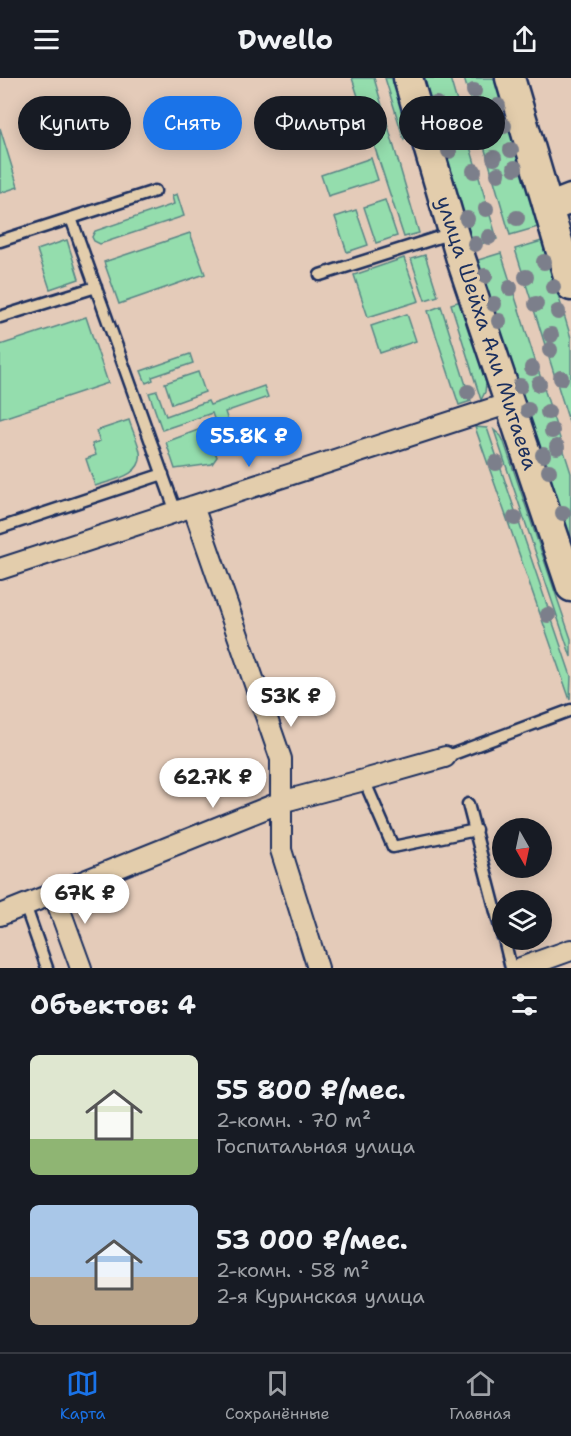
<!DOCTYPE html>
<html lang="ru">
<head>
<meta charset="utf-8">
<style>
  body { margin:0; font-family:"Shantell Sans",sans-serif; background:#20242c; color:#f1f3f6; height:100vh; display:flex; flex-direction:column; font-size:22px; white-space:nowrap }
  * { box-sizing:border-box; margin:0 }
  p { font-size:20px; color:#9ea1a6 }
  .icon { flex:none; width:33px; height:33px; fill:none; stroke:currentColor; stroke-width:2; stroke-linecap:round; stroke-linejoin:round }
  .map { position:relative; height:890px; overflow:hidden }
  .sheet { display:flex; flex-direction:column; background:#171b24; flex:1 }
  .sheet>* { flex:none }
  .banner { position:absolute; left:18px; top:18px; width:536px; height:54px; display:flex; gap:12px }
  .needle { width:39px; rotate:171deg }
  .buttons { position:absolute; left:492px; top:740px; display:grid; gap:12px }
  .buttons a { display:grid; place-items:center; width:60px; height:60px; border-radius:50%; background:#171b24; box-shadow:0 3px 15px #0003; font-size:30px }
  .price { position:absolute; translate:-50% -51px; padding:0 14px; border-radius:21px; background:#fff; color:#222; font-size:20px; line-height:39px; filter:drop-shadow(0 2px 3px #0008) }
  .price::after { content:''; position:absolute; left:50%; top:36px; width:18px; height:14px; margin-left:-9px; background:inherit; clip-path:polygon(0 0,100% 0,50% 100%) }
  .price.active { background:#1a73e8; color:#fff }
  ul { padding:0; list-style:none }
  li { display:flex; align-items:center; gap:18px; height:150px; padding:0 30px }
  li span { display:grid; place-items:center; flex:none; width:168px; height:120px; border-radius:9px; color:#555 }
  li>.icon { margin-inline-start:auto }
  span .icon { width:72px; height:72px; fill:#fffc; stroke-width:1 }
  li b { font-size:26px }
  h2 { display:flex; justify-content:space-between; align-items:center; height:72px; padding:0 30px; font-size:26px }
  .tag { padding:0 21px; border-radius:27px; background:#171b24; box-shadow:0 3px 15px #0003; font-size:21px; line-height:54px }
  .tag.active { background:#1a73e8; color:#fff }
  header { display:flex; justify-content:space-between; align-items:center; height:78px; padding:0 30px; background:#171b24; font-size:27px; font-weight:700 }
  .tab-bar { display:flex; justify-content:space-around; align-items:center; height:84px; border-top:2px solid #363941; background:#171b24; font-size:16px; color:#9ea1a6 }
  .tab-bar a { display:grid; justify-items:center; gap:3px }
  .tab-bar .active { color:#1a73e8 }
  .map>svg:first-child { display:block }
  .green { fill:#94ddad; stroke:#588686; stroke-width:1.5 }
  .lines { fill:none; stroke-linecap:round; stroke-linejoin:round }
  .lane-casing { stroke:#1b2f5e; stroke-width:15 }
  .street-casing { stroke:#1b2f5e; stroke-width:24 }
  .secondary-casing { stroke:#1b2f5e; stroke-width:33 }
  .lane { stroke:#e3cdac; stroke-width:10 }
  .street { stroke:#e3cdac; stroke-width:20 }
  .secondary { stroke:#e3cdac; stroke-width:28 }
  .tree { fill:#7c7f8b }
  .labels { text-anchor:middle; stroke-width:6; stroke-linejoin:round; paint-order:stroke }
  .street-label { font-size:21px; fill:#1b2f5e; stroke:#e3cdac }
</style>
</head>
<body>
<header><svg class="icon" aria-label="menu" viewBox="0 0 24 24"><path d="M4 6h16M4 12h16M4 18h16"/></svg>Dwello<svg class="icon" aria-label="share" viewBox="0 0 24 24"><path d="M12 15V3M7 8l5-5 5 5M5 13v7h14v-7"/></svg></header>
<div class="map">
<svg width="571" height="890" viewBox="0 0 571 890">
  <rect width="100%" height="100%" fill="#e4cbb9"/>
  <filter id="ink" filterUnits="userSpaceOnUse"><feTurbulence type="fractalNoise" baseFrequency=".0167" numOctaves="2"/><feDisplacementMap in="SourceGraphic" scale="12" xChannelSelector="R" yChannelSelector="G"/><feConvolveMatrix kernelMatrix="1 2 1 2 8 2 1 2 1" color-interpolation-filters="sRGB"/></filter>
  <g filter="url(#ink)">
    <!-- green -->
    <path class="green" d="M352,0H374L419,155L404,159Z
      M385,0H395L410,52L404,62Z
      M422,0H450L497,161L471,169Z
      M464,0H495L538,149L510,157Z
      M0,50L18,109L0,115Z
      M371,80L378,102L328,118L321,97Z
      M177,116L184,138L100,166L94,163L92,159L95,153L174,126L172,118Z
      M385,122L397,158L376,165L364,129Z
      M356,132L368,167L347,174L335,139Z
      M190,155L205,196L119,226L104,184Z
      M67,162L79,201L50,211L37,172Z
      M542,163L571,260V350L515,171Z
      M501,175L571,395V471L475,183Z
      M425,177L438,218L425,222L411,181Z
      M404,180L419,223L368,239L354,197Z
      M461,223L486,305L485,314L481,322L451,226Z
      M441,228L471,323L459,327L428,233Z
      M407,236L416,263L380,275L371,248Z
      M86,239L108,305L0,341V267Z
      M190,276L193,285L152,299L153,302L146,305L141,293Z
      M198,294L205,314L172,326L165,305Z
      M264,308L268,319L225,334L237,370L226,374L212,335L162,352L149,315L157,313L166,338L208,323L210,327Z
      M129,342C132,352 138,363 140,374C144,398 112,402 95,408L86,381L96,377L92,366L100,363L96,353Z
      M206,349L217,379L212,386L175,391L166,364Z
      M475,349L487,350L571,598L570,622Z
      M494,352L501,358L504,364L571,561V579Z"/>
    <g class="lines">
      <defs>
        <path id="lane" d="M71,140L176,434
          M0,163L155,113
          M320,197L452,155
          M0,239L96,209
          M0,450L163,396
          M445,679L571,632
          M364,702L393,769L476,752
          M468,726L502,857
          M25,827L47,890
          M504,861L511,890"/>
        <path id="street" d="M193,428L281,681V772L318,890
          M0,491L510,325
          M54,816L81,890
          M0,837L281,724L364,702L445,679
          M521,890L571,872"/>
        <path id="secondary" d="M408,0L461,181L571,509
          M510,0L571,208
          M548,130L571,121"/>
      </defs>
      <!-- lane casing -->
      <use href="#lane" class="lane-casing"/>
      <!-- street casing -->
      <use href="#street" class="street-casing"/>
      <!-- secondary casing -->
      <use href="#secondary" class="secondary-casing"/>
      <!-- lane -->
      <use href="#lane" class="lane"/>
      <!-- street -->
      <use href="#street" class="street"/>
      <!-- secondary -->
      <use href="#secondary" class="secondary"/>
    </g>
    <!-- trees -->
    <g class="tree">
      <circle cx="474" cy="13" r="8"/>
      <circle cx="436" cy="26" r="8"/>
      <circle cx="498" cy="28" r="8"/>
      <circle cx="481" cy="33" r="8"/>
      <circle cx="441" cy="42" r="8"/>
      <circle cx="504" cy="48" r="8"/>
      <circle cx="484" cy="52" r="8"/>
      <circle cx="511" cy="72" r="8"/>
      <circle cx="449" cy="73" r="8"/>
      <circle cx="494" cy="80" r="8"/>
      <circle cx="515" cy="90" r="8"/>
      <circle cx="474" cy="93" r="8"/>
      <circle cx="498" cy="96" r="8"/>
      <circle cx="486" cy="131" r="8"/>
      <circle cx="517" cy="140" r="8"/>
      <circle cx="467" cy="141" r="8"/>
      <circle cx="489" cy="159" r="8"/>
      <circle cx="475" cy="166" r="8"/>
      <circle cx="544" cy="184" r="8"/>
      <circle cx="485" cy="198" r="8"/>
      <circle cx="526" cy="199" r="8"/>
      <circle cx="553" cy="209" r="8"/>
      <circle cx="510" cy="210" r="8"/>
      <circle cx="494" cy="226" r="8"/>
      <circle cx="536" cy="226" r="8"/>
      <circle cx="558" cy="234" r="8"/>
      <circle cx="499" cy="243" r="8"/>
      <circle cx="551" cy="257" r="8"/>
      <circle cx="550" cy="272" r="8"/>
      <circle cx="532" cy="290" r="8"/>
      <circle cx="561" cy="300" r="8"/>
      <circle cx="539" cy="306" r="8"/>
      <circle cx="520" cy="308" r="8"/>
      <circle cx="468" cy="314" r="8"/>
      <circle cx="528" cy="332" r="8"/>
      <circle cx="548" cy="334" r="8"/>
      <circle cx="552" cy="353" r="8"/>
      <circle cx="557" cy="369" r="8"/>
      <circle cx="543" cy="377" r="8"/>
      <circle cx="496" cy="385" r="8"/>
      <circle cx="549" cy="393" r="8"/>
      <circle cx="563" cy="435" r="8"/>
      <circle cx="515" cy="440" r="8"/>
      <circle cx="548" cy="537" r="8"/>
    </g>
  </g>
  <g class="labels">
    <!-- street labels -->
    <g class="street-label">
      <text transform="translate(487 255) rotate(72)" y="7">улица Шейха Али Митаева</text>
    </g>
  </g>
</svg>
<div class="buttons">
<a><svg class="needle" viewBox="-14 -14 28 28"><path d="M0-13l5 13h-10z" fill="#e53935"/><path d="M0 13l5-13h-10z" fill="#9ea1a6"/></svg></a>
<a><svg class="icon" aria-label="layers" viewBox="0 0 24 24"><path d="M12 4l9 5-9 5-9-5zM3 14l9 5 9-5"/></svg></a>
</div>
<b class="price active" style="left:249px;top:390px">55.8K ₽</b>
<b class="price" style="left:291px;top:650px">53K ₽</b>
<b class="price" style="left:213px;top:731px">62.7K ₽</b>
<b class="price" style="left:85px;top:847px">67K ₽</b>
<div class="banner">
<a class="tag">Купить</a>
<a class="tag active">Снять</a>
<a class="tag">Фильтры</a>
<a class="tag">Новое</a>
</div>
</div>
<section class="sheet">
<h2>Объектов: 4<svg class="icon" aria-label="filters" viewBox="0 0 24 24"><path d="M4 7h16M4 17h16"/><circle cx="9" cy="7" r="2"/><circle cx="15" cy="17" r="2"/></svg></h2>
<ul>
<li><span style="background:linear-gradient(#dfe7d0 70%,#8fb573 0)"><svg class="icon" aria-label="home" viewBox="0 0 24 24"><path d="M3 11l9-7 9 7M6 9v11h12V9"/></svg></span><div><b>55 800 ₽/мес.</b><p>2-комн. · 70 m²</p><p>Госпитальная улица</p></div></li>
<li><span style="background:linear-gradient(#a9c7e8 60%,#b9a48a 0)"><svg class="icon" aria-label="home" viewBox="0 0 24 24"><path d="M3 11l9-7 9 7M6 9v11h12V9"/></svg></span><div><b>53 000 ₽/мес.</b><p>2-комн. · 58 m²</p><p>2-я Куринская улица</p></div></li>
</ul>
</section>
<nav class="tab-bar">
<a class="active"><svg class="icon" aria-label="map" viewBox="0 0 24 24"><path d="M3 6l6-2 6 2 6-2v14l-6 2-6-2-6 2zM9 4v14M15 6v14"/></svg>Карта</a>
<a><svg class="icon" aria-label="saved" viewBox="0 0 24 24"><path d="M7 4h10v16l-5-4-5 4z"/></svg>Сохранённые</a>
<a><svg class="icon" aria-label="home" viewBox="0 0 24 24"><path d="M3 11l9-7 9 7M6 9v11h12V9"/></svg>Главная</a>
</nav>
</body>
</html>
